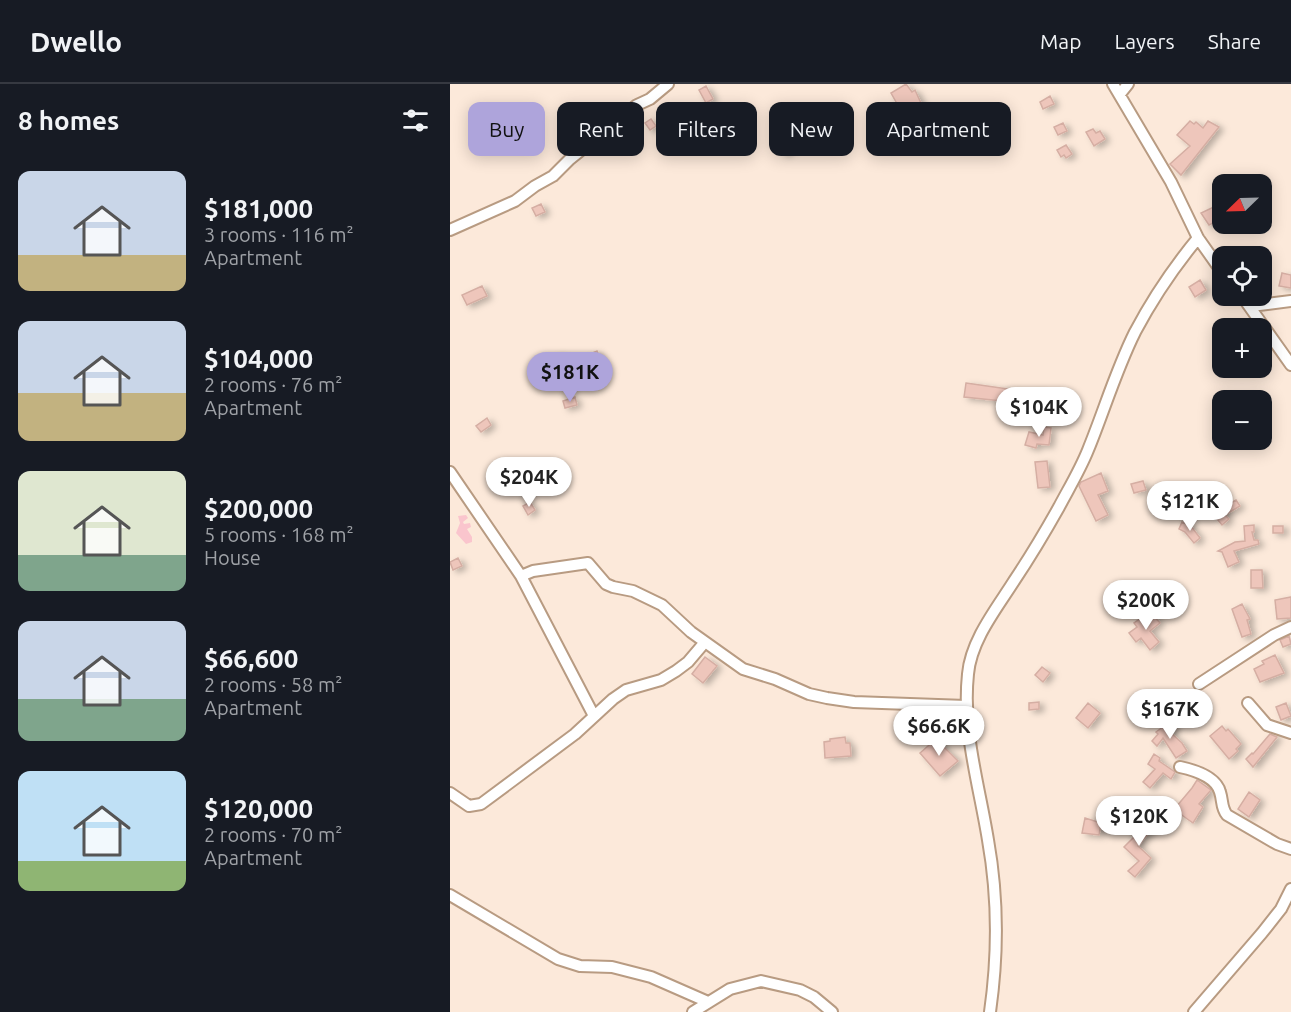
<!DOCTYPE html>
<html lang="en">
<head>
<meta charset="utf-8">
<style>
  body { margin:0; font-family:Ubuntu,sans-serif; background:#242831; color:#f1f3f6; height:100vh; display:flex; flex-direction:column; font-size:22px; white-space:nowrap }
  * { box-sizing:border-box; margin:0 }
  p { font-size:20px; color:#9ea1a6 }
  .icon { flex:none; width:33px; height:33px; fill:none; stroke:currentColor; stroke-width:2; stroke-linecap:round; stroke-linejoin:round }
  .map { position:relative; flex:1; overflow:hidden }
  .drawer { display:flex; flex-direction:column; background:#171b24; width:450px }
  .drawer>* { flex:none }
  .top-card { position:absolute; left:18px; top:18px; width:570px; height:54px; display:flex; gap:12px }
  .needle { width:39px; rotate:247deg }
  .fabs { position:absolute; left:762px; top:90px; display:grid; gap:12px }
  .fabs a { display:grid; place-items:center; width:60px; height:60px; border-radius:12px; background:#171b24; box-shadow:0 3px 15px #0003; font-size:30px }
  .price { position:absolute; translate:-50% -51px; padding:0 14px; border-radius:21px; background:#fff; color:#222; font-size:20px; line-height:39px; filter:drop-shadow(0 2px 3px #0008) }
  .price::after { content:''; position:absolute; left:50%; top:36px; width:18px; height:14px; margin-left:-9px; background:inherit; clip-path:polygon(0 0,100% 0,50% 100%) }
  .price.active { background:#aea4db; color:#111 }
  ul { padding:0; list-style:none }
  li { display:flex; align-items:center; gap:18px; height:150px; padding:0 18px }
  li span { display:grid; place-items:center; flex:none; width:168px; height:120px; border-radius:12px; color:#555 }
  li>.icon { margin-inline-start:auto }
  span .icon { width:72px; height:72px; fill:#fffc; stroke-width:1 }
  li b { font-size:26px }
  h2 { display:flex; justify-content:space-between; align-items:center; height:72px; padding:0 18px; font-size:26px }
  .tag { padding:0 21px; border-radius:12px; background:#171b24; box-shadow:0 3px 15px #0003; font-size:21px; line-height:54px }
  .tag.active { background:#aea4db; color:#111 }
  header { display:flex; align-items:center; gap:36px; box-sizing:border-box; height:84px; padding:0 30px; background:#171b24; border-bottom:2px solid #363941 }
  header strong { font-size:28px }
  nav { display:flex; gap:33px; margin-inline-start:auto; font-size:21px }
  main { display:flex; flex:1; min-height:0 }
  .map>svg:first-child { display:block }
  .green { fill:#fac5cd }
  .building { fill:#eec6bb; stroke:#d5aea3; stroke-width:1.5; filter:url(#shadow) }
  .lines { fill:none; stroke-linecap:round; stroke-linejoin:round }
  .minor-casing { stroke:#b89b82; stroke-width:14 }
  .minor { stroke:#fff; stroke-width:10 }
</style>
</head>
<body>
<header>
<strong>Dwello</strong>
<nav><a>Map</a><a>Layers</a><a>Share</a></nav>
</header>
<main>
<section class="drawer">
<h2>8 homes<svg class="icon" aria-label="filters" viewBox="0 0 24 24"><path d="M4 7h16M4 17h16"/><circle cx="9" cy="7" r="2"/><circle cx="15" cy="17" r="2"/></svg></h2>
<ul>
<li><span style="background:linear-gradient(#c9d6e8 70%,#c2b280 0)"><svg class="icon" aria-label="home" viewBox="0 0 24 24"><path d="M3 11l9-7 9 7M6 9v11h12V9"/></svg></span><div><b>$181,000</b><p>3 rooms · 116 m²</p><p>Apartment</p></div></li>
<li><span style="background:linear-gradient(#c9d6e8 60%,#c2b280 0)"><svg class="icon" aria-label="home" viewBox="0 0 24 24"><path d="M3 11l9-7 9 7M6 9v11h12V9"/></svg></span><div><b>$104,000</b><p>2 rooms · 76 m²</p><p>Apartment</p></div></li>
<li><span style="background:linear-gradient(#dfe7d0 70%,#7fa58c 0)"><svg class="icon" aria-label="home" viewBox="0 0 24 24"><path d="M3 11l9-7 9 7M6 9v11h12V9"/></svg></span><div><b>$200,000</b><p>5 rooms · 168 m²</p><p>House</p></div></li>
<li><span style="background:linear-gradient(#c9d6e8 65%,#7fa58c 0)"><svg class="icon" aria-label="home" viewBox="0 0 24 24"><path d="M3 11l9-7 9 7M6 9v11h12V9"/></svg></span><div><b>$66,600</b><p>2 rooms · 58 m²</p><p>Apartment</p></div></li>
<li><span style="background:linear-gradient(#bfe0f5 75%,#8fb573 0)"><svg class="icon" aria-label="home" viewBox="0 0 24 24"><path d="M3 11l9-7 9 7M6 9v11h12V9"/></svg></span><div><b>$120,000</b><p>2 rooms · 70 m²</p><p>Apartment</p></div></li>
</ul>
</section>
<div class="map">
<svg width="841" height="928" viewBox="0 0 841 928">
  <defs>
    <filter id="shadow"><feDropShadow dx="4.5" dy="2.5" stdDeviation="3" flood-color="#0004"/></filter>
  </defs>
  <rect width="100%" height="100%" fill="#fce9da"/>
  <!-- green -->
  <path class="green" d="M16,431L18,434L13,438L14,440L20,439L21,443L17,445L22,453V458L16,460L6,449L10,439L8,432Z"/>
  <!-- building -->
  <path class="building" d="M456,0L462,8L465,6L474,26L460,34L453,23L450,25L441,9Z
    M256,2L263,15L256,19L249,6Z
    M600,12L604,20L593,25L590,18Z
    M271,24L278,32L272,37L265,30Z
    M201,35L206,42L200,46L195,39Z
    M740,37L744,40L746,38L753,44L758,37L769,43L731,91L720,80L740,62L727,51Z
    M613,39L617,47L608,51L604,43Z
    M643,45L646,49L650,47L655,55L644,62L636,48Z
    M341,47L345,53L349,51L353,55L334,70L330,65L335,61L330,55Z
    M447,51L451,57L439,64L436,57Z
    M616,61L622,70L616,74L614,71L611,73L607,66Z
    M810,91L814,100H789Z
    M91,120L95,128L86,132L82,124Z
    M770,120L772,125L764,130L767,137L759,141L751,129Z
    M832,189L841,191V204L829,202Z
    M750,196L756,206L745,213L739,203Z
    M32,202L37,212L17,221L12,211Z
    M147,267L150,275L141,279L138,271Z
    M109,269L114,278L106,282L101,274Z
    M516,299L572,307L589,306V329H582V320L514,313Z
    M125,313L127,321L115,324L113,317Z
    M37,334L41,341L31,348L26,342Z
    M594,343L601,344L599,361L587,360L586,364L575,361L579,348L593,351Z
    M597,377L600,403L588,404L585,378Z
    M651,389L658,407L648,411L658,431L646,437L629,402L631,398Z
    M693,397L696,406L684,409L681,400Z
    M786,416L790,422L775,431L779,435L772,441L762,429L769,424L770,425Z
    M80,418L85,426L78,431L73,422Z
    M732,438L741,442L750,454L744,459L735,448L729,445Z
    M804,441V448H802L804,456H808L809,460L784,467L789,478L778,483L772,468L768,467L785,458L795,457L794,442Z
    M823,442H833V449H823Z
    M8,474L12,482L3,486L0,478Z
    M801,486H812L813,504H801Z
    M841,513V534L827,535L825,516Z
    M792,520L800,535L797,536L801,550L792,553L782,525Z
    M702,530L710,539L700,547L709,558L700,566L691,554L686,558L679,549L687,543L684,539L691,534L693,537Z
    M839,552L841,560L833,563L830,556Z
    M825,571L834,589L810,598L804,585L814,580L812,577Z
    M255,573L267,582L253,599L242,590Z
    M592,583L600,589L593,598L585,591Z
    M589,618V625L579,626V619Z
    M638,619L650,629L638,644L626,634Z
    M836,619L841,632L831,636L826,623Z
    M721,637L726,643L720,648L732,659L737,667L726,674L713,654L707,662L702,657L708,650L706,648Z
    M772,642L776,647L778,645L791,660L786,665L788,667L779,675L760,652Z
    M820,650L827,653L803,683L796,675L802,669L803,670Z
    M395,653L396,659H400L401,672L375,674L374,658L380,657V655Z
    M486,655L508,677L490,692L470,669Z
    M704,670L710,674L709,677L725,688L721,695L713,689L700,704L693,698L705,685L698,680Z
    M747,696L761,706L749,720L753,723L743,739L729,729L730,727L726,723L742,704Z
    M799,708L810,716L799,733L788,725Z
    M635,734L651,739L649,751L632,749Z
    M695,734L704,742L688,762L701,774L685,793L678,787L689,777L674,763L686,751L683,748Z"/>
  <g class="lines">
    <defs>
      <path id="minor" d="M663,0L721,98L748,154L772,188
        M670,10L678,0
        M0,146L65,117L85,102L103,92L120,75L187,21L200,15L218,0
        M792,212L841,281
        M801,222L841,217
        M0,388L71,492L144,632
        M71,492L83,487L138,479L156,500L163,503L183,507L212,521L241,548L293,585L325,595L359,610L377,614L404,618L516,622
        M749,600L824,551L841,543
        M798,619L817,641L841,649
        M730,683C744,686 766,693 770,708C773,717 771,724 777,731L827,760L841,765
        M0,709L19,722L31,720L125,650L163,615L176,606L211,596L226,587L238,578L255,558
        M0,811L108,875L130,882L162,883L201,893L258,918
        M243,928L280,905L311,897L350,906L364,913L382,928
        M540,928C548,872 548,812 538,756C529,700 512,647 518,590C521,556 547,524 564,497C580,473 595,448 609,423C619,404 630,386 638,366C654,327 666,286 685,248C703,214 724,183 748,154
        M744,928L812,849L831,825L841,805"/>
    </defs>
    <!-- minor casing -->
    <use href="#minor" class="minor-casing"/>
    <!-- minor -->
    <use href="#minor" class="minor"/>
  </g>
</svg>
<div class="fabs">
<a><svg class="needle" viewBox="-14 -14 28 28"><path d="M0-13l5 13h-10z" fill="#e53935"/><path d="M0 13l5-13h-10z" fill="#9ea1a6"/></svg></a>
<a><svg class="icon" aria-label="locate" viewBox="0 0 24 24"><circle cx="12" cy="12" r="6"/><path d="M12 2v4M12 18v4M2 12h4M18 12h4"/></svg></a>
<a>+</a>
<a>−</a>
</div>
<b class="price active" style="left:120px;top:319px">$181K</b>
<b class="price" style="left:589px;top:354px">$104K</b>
<b class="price" style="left:79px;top:424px">$204K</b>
<b class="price" style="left:740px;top:448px">$121K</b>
<b class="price" style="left:696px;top:547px">$200K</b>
<b class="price" style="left:720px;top:656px">$167K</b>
<b class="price" style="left:489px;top:673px">$66.6K</b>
<b class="price" style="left:689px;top:763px">$120K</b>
<div class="top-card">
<a class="tag active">Buy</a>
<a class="tag">Rent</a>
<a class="tag">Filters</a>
<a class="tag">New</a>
<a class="tag">Apartment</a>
</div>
</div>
</main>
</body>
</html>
